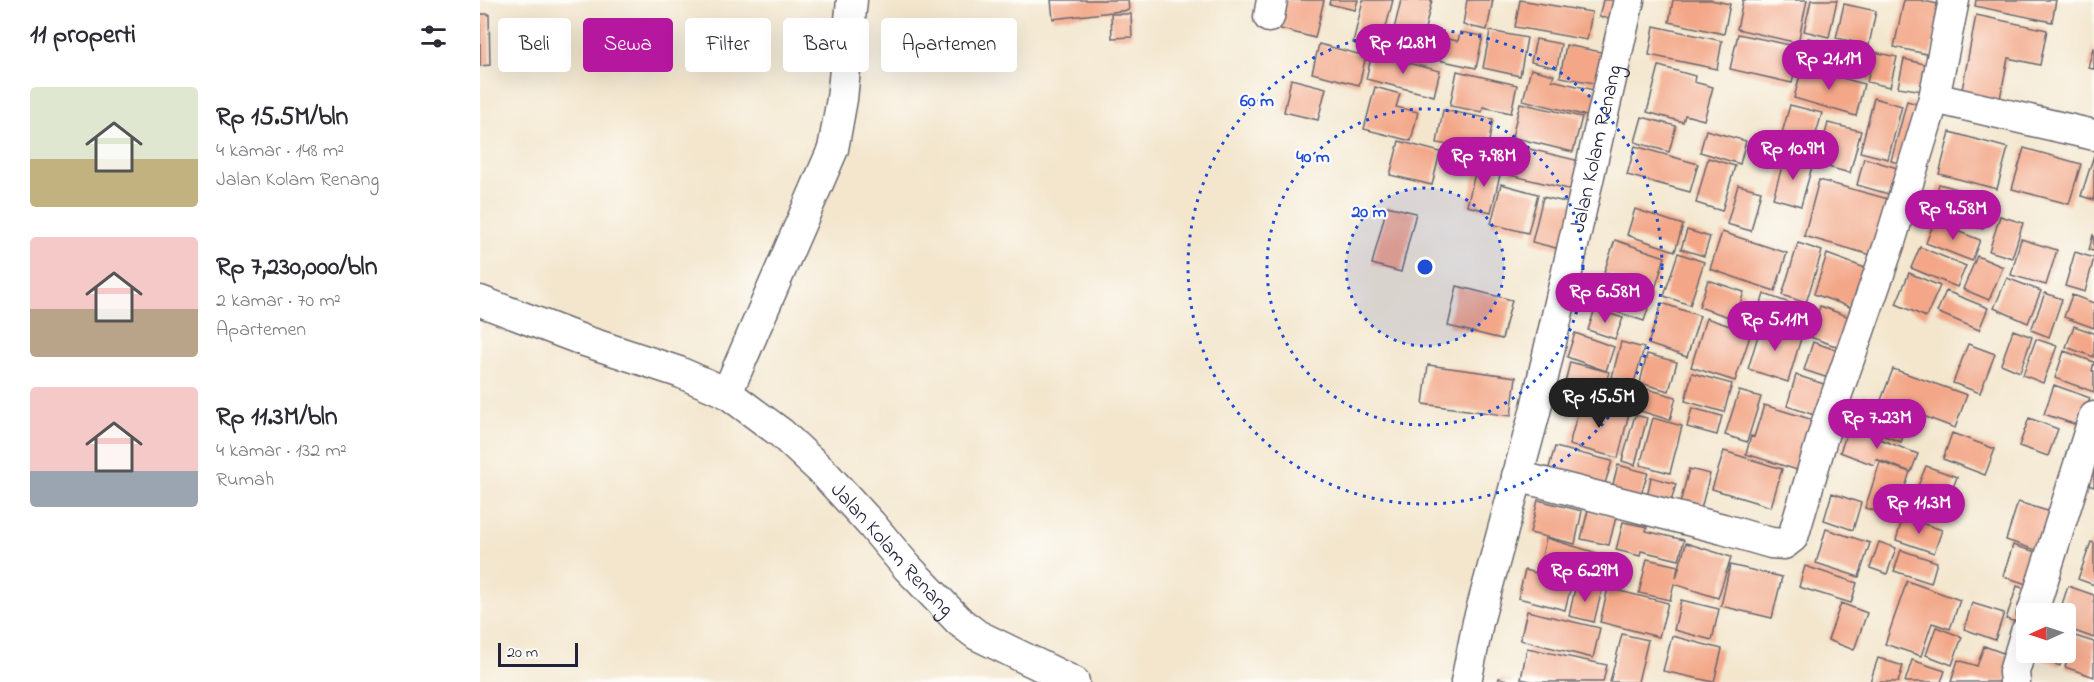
<!DOCTYPE html>
<html lang="id">
<head>
<meta charset="utf-8">
<style>
  body { margin:0; font-family:"Indie Flower",sans-serif; background:#f2f2f3; color:#2b2b33; height:100vh; display:flex; flex-direction:column; font-size:22px; white-space:nowrap }
  * { box-sizing:border-box; margin:0 }
  p { font-size:20px; color:#7c7c81 }
  .icon { flex:none; width:33px; height:33px; fill:none; stroke:currentColor; stroke-width:2; stroke-linecap:round; stroke-linejoin:round }
  .map { position:relative; flex:1; overflow:hidden }
  .side { display:flex; flex-direction:column; background:#fff; width:480px }
  .side>* { flex:none }
  .top-card { position:absolute; left:18px; top:18px; width:570px; height:54px; display:flex; gap:12px }
  .needle { width:39px; rotate:267deg }
  .fabs { position:absolute; left:1536px; top:603px; display:grid; gap:12px }
  .fabs a { display:grid; place-items:center; width:60px; height:60px; border-radius:6px; background:#fff; box-shadow:0 6px 24px #0002; font-size:30px }
  .scale { position:absolute; left:18px; bottom:15px; width:80px; box-sizing:border-box; padding-left:6px; border:3px solid #22223b; border-top:0; font-size:16px; line-height:21px; white-space:nowrap; color:#22223b; -webkit-text-stroke:4px #fdfcf7; paint-order:stroke }
  .price { position:absolute; translate:-50% -51px; padding:0 14px; border-radius:21px; background:#b5179e; color:#fff; font-size:20px; line-height:39px; filter:drop-shadow(0 2px 3px #0008) }
  .price::after { content:''; position:absolute; left:50%; top:36px; width:18px; height:14px; margin-left:-9px; background:inherit; clip-path:polygon(0 0,100% 0,50% 100%) }
  .price.active { background:#222; color:#fff }
  ul { padding:0; list-style:none }
  li { display:flex; align-items:center; gap:18px; height:150px; padding:0 30px }
  li span { display:grid; place-items:center; flex:none; width:168px; height:120px; border-radius:6px; color:#555 }
  li>.icon { margin-inline-start:auto }
  span .icon { width:72px; height:72px; fill:#fffc; stroke-width:1 }
  li b { font-size:26px }
  h2 { display:flex; justify-content:space-between; align-items:center; height:72px; padding:0 30px; font-size:26px }
  .pill { padding:0 21px; border-radius:6px; background:#fff; box-shadow:0 6px 24px #0002; font-size:21px; line-height:54px }
  .pill.active { background:#b5179e; color:#fff }
  main { display:flex; flex:1; min-height:0 }
  .map>svg:first-child { display:block }
  .building { fill:#f3a788 }
  .lines { fill:none; stroke-linecap:round; stroke-linejoin:round }
  .street-casing { stroke:#6b676e; stroke-width:33 }
  .street { stroke:#fff; stroke-width:30 }
  .ring { fill:none; stroke:#1d4ed8; stroke-width:3; stroke-dasharray:3 6 }
  .labels { text-anchor:middle; stroke-width:4.5; stroke-linejoin:round; paint-order:stroke }
  .street-label { font-size:21px; fill:#22223b; stroke:#fdfcf7 }
  .centre { fill:#1d4ed8; stroke:#fdfcf7; stroke-width:3 }
  .ring-label { font-size:18px; text-anchor:middle; font-weight:bold; fill:#1d4ed8; stroke:#fdfcf7; stroke-width:4.5; stroke-linejoin:round; paint-order:stroke }
</style>
</head>
<body>
<main>
<section class="side">
<h2>11 properti<svg class="icon" aria-label="filters" viewBox="0 0 24 24"><path d="M4 7h16M4 17h16"/><circle cx="9" cy="7" r="2"/><circle cx="15" cy="17" r="2"/></svg></h2>
<ul>
<li><span style="background:linear-gradient(#dfe7d0 60%,#c2b280 0)"><svg class="icon" aria-label="home" viewBox="0 0 24 24"><path d="M3 11l9-7 9 7M6 9v11h12V9"/></svg></span><div><b>Rp 15.5M/bln</b><p>4 kamar · 148 m²</p><p>Jalan Kolam Renang</p></div></li>
<li><span style="background:linear-gradient(#f6c9c9 60%,#b9a48a 0)"><svg class="icon" aria-label="home" viewBox="0 0 24 24"><path d="M3 11l9-7 9 7M6 9v11h12V9"/></svg></span><div><b>Rp 7,230,000/bln</b><p>2 kamar · 70 m²</p><p>Apartemen</p></div></li>
<li><span style="background:linear-gradient(#f6c9c9 70%,#9aa5b1 0)"><svg class="icon" aria-label="home" viewBox="0 0 24 24"><path d="M3 11l9-7 9 7M6 9v11h12V9"/></svg></span><div><b>Rp 11.3M/bln</b><p>4 kamar · 132 m²</p><p>Rumah</p></div></li>
</ul>
</section>
<div class="map">
<svg width="1614" height="682" viewBox="0 0 1614 682">
  <rect width="100%" height="100%" fill="#fdfcf7"/>
  <filter id="ink" filterUnits="userSpaceOnUse"><feTurbulence type="fractalNoise" baseFrequency=".0167" numOctaves="2"/><feDisplacementMap in="SourceGraphic" scale="12" xChannelSelector="R" yChannelSelector="G"/><feConvolveMatrix kernelMatrix="1 2 1 2 8 2 1 2 1" color-interpolation-filters="sRGB"/></filter>
  <filter id="wash" filterUnits="userSpaceOnUse"><feTurbulence type="fractalNoise" baseFrequency=".008" numOctaves="4" result="noise"/><feDisplacementMap in="SourceGraphic" scale="24" xChannelSelector="R" yChannelSelector="G"/><feGaussianBlur stdDeviation="1.35" result="paint"/><feColorMatrix in="noise" values="0 0 0 0 0 0 0 0 0 0 0 0 0 0 0 0 0 1.4 0 .05"/><feComposite in="paint" operator="in"/></filter>
  <g filter="url(#wash)">
    <rect width="100%" height="100%" fill="#f3e6cd"/>
    <g id="blocks">
      <!-- building -->
      <path class="building" d="M571,0H648L649,10L573,19Z
        M804,0H844L835,38L797,28Z
        M850,0H878L875,10L849,4Z
        M883,0H913L900,50L873,43Z
        M921,0H952L938,57L909,50Z
        M987,0H1013L1007,30L983,25Z
        M1040,0L1112,12L1107,40L1035,27Z
        M1123,0H1147L1143,21L1119,17Z
        M1193,0H1231L1250,4L1244,34L1189,22Z
        M1263,0H1327L1318,43L1257,29Z
        M1331,0H1357L1349,37L1324,31Z
        M1424,0H1440L1462,5L1451,55L1414,47Z
        M1496,0H1576L1572,22L1495,6Z
        M1364,4L1396,11L1389,45L1356,38Z
        M0,14H9L10,65L0,66Z
        M631,14H651L652,37L632,38Z
        M1496,15L1567,30L1560,65L1528,58L1519,104L1481,95Z
        M1174,26L1242,41L1237,69L1169,55Z
        M1010,31L1047,38L1040,76L1003,68Z
        M980,32L1003,36L996,68L944,57L948,35L978,41Z
        M1258,34L1320,47L1312,83L1250,69Z
        M1328,38L1388,51L1383,75L1323,62Z
        M1056,39L1081,44L1077,68L1051,62Z
        M839,44L886,56L879,85L832,73Z
        M1086,45L1126,53L1120,84L1080,77Z
        M1613,48H1614V69L1608,68Z
        M1394,52L1417,57L1410,87L1387,82Z
        M892,54L960,71L954,96L886,79Z
        M1424,59L1456,67L1449,92L1418,87Z
        M1179,66L1215,76L1214,82L1233,87L1224,120L1205,115L1203,122L1167,112Z
        M1322,67L1384,84L1376,116L1314,98Z
        M1051,69L1074,75L1072,80L1126,93L1119,119L1043,100Z
        M977,71L1037,85L1031,113L1003,107L1002,112L970,106Z
        M811,79L846,88L838,120L804,112Z
        M895,87L920,94L916,107L938,112L931,141L884,129Z
        M1394,98L1422,106L1408,159L1380,152Z
        M1427,101L1448,107L1431,166L1411,161Z
        M1040,103L1102,117L1093,152L1032,137Z
        M1310,105L1342,113L1332,148L1300,140Z
        M963,110L1013,119L1007,152L957,143Z
        M1162,117L1196,126L1189,152L1155,142Z
        M1348,123L1381,131L1370,173L1337,164Z
        M1226,130L1266,141L1260,164L1220,152Z
        M1470,132L1528,148L1517,189L1459,174Z
        M919,141L960,152L952,185L910,175Z
        M1037,146L1108,163L1101,192L1030,175Z
        M1155,146L1218,164L1210,192L1147,175Z
        M1544,148L1601,164L1589,204L1532,189Z
        M1614,155V200L1601,196Z
        M1305,156L1333,163L1321,206L1293,198Z
        M1228,158L1255,166L1242,211L1216,203Z
        M1384,158L1427,171L1419,197L1377,185Z
        M997,165L1021,171L1011,212L987,206Z
        M1339,180L1419,202L1402,258L1324,236Z
        M1021,184L1058,194L1048,233L1011,224Z
        M1459,184L1511,198L1503,229L1451,214Z
        M1258,185L1281,191L1271,231L1247,224Z
        M1063,197L1099,205L1088,251L1052,242Z
        M907,206L936,213L921,272L892,264Z
        M1155,209L1203,225L1195,251L1147,235Z
        M1520,216L1543,223L1532,258L1509,251Z
        M1454,222L1500,240L1492,261L1446,243Z
        M1207,230L1230,237L1224,256L1201,249Z
        M1242,232L1307,253L1295,291L1230,269Z
        M1613,235L1614,236V251L1609,250Z
        M1541,239L1577,250L1566,285L1531,275Z
        M1135,240L1185,257L1175,289L1124,272Z
        M1318,243L1342,251L1326,303L1302,295Z
        M1440,247L1486,266L1477,287L1431,268Z
        M1595,252L1614,258L1605,292L1585,286Z
        M1198,253L1224,262L1210,305L1184,296Z
        M1347,254L1396,272L1381,311L1334,294Z
        M1497,256L1523,267L1509,300L1483,289Z
        M1429,273L1460,286L1446,317L1416,304Z
        M1527,278L1561,291L1548,323L1514,308Z
        M1121,279L1172,296L1164,321L1113,304Z
        M1228,280L1264,292L1255,319L1219,307Z
        M977,286L1032,300L1022,339L968,326Z
        M1466,291L1508,308L1499,330L1457,312Z
        M1565,293L1582,299L1569,337L1551,330Z
        M1284,294L1330,310L1324,330L1277,315Z
        M1592,295L1614,303V328L1584,317Z
        M1182,303L1220,316L1207,357L1168,344Z
        M1340,306L1380,321L1370,351L1330,337Z
        M1115,309L1143,318L1135,339L1108,330Z
        M1226,318L1271,333L1255,381L1211,367Z
        M1282,322L1322,335L1308,382L1268,369Z
        M1594,326L1614,333V357L1586,347Z
        M1533,330L1552,337L1540,372L1521,364Z
        M1095,333L1134,347L1126,371L1087,357Z
        M1556,339L1577,346L1563,383L1543,375Z
        M1141,342L1164,348L1154,383L1132,377Z
        M1333,342L1367,354L1357,381L1324,370Z
        M1488,344L1515,354L1500,393L1473,383Z
        M1584,351L1614,362L1612,371H1614V392L1575,378Z
        M1167,354L1197,362L1189,391L1160,383Z
        M1090,362L1129,372L1121,401L1083,391Z
        M948,365L1036,377L1031,416L943,404Z
        M1413,369L1487,395L1475,428L1401,400Z
        M1212,373L1252,384L1244,412L1205,401Z
        M1316,375L1353,387L1343,418L1307,406Z
        M1153,385L1196,397L1190,420L1147,407Z
        M1574,385L1610,398L1600,426L1564,414Z
        M1259,391L1281,397L1267,442L1245,435Z
        M1101,401L1149,413L1138,458L1089,445Z
        M1386,401L1430,418L1421,442L1377,426Z
        M1284,405L1340,422L1327,473L1266,454L1271,436L1274,437Z
        M1212,408L1242,416L1237,435L1207,427Z
        M1155,415L1167,418L1155,465L1142,461Z
        M1173,418L1202,426L1190,473L1160,465Z
        M1549,418L1578,429L1568,456L1539,446Z
        M1369,427L1438,454L1431,472L1396,459L1394,465L1360,452Z
        M1472,433L1515,449L1505,475L1463,459Z
        M1614,442V487L1599,482Z
        M1075,447L1132,461L1122,493L1067,474Z
        M1244,451L1302,469L1291,507L1232,489Z
        M1400,462L1430,472L1415,517L1385,508Z
        M1138,465L1168,473L1159,500L1131,492Z
        M1446,466L1477,477L1469,498L1438,486Z
        M1209,469L1230,474L1219,517L1198,511Z
        M1171,477L1196,484L1189,509L1166,502Z
        M1429,489L1459,499L1452,521L1422,511Z
        M1352,493L1381,503L1373,530L1344,520Z
        M1058,500L1102,511L1095,544L1050,533Z
        M1538,502L1574,513L1562,552L1526,540Z
        M1108,510L1136,517L1129,545L1101,539Z
        M1423,517L1462,530L1454,553L1416,540Z
        M1143,522L1167,527L1166,531L1204,540L1199,560L1161,551L1160,556L1136,550Z
        M1346,529L1390,543L1379,577L1336,563Z
        M1066,538L1117,553L1111,582L1059,569Z
        M1399,542L1416,548L1407,574L1390,568Z
        M1611,542L1614,543V585L1598,579Z
        M1206,543L1251,557L1238,598L1194,584L1190,600L1159,593L1167,559L1198,566L1196,578Z
        M1533,545L1562,554L1552,586L1523,576Z
        M1421,550L1457,562L1451,583L1414,571Z
        M1120,553L1138,557L1131,583L1114,579Z
        M1250,565L1302,577L1292,618L1241,606Z
        M1325,566L1377,583L1371,603L1319,587Z
        M1045,570L1092,582L1085,610L1038,598Z
        M1427,581L1480,600L1470,629L1452,623L1441,656L1405,644Z
        M1096,584L1122,590L1114,622L1089,616Z
        M1537,586L1554,592L1543,624L1526,619Z
        M1588,586L1614,595V638L1586,628V614H1579Z
        M1128,588L1188,603L1179,637L1120,622Z
        M1201,600L1239,609L1232,640L1194,630Z
        M1361,603L1387,613L1374,650L1348,640Z
        M1492,603L1524,613L1515,640L1484,629Z
        M1047,611L1120,628L1113,658L1040,640Z
        M1456,627L1482,637L1472,665L1446,655Z
        M1586,631L1591,633L1586,648Z
        M1142,634L1168,640L1158,682H1130Z
        M1192,636L1242,649L1234,682L1183,671Z
        M1595,636L1614,642V677L1585,667Z
        M1504,646L1534,657L1526,682H1471L1478,660L1497,666Z
        M1047,648L1127,665L1123,682H1055L1041,679Z
        M1564,652H1584L1580,666L1562,659Z
        M1398,658L1423,666L1418,682H1390Z
        M1432,660L1465,671L1461,682H1425Z
        M1019,678L1032,681V682H1018Z"/>
    </g>
  </g>
  <g filter="url(#ink)">
    <use href="#blocks" fill-opacity="0" stroke="#6b676e" stroke-width="1.5"/>
    <g class="lines">
      <defs>
        <g id="street">
          <path d="M789,17L792,0"/>
          <path d="M1454,98L1614,135"/>
          <path id="s1" d="M0,301L105,341L199,372L247,393L301,433L344,473L391,524L427,567L480,622L497,635L594,682"/>
          <path d="M247,393L353,149L362,99L372,0"/>
          <path d="M1037,476L1243,529L1291,543L1304,544L1313,537L1347,422L1409,245L1454,98L1474,0"/>
          <path d="M1552,614L1614,417"/>
          <path id="s2" d="M986,682L998,622L1055,412L1149,0"/>
          <path d="M1535,682L1534,672L1546,632"/>
        </g>
      </defs>
      <!-- street casing -->
      <use href="#street" class="street-casing"/>
      <!-- street -->
      <use href="#street" class="street"/>
    </g>
  </g>
  <!-- distance rings -->
  <circle cx="945" cy="267" r="79" fill="#1d4ed8" fill-opacity=".12"/>
  <g class="ring">
    <circle cx="945" cy="267" r="79"/>
    <circle cx="945" cy="267" r="158"/>
    <circle cx="945" cy="267" r="237"/>
  </g>
  <g class="labels">
    <!-- street labels -->
    <g class="street-label">
      <text dy="7" stroke="none"><textPath href="#s2" startOffset="549">Jalan Kolam Renang</textPath></text>
      <text dy="7" stroke="none"><textPath href="#s1" startOffset="492">Jalan Kolam Renang</textPath></text>
    </g>
  </g>
  <circle cx="945" cy="267" r="9" class="centre"/>
  <g class="ring-label">
    <text x="777" y="106">60 m</text>
    <text x="833" y="162">40 m</text>
    <text x="889" y="217">20 m</text>
  </g>
</svg>
<div class="fabs">
<a><svg class="needle" viewBox="-14 -14 28 28"><path d="M0-13l5 13h-10z" fill="#e53935"/><path d="M0 13l5-13h-10z" fill="#7c7c81"/></svg></a>
</div>
<div class="scale">20 m</div>
<b class="price" style="left:923px;top:75px">Rp 12.8M</b>
<b class="price" style="left:1349px;top:91px">Rp 21.1M</b>
<b class="price" style="left:1313px;top:181px">Rp 10.9M</b>
<b class="price" style="left:1004px;top:188px">Rp 7.98M</b>
<b class="price" style="left:1473px;top:241px">Rp 9.58M</b>
<b class="price" style="left:1125px;top:324px">Rp 6.58M</b>
<b class="price" style="left:1295px;top:352px">Rp 5.11M</b>
<b class="price active" style="left:1119px;top:429px">Rp 15.5M</b>
<b class="price" style="left:1397px;top:450px">Rp 7.23M</b>
<b class="price" style="left:1439px;top:535px">Rp 11.3M</b>
<b class="price" style="left:1105px;top:603px">Rp 6.29M</b>
<div class="top-card">
<a class="pill">Beli</a>
<a class="pill active">Sewa</a>
<a class="pill">Filter</a>
<a class="pill">Baru</a>
<a class="pill">Apartemen</a>
</div>
</div>
</main>
</body>
</html>
